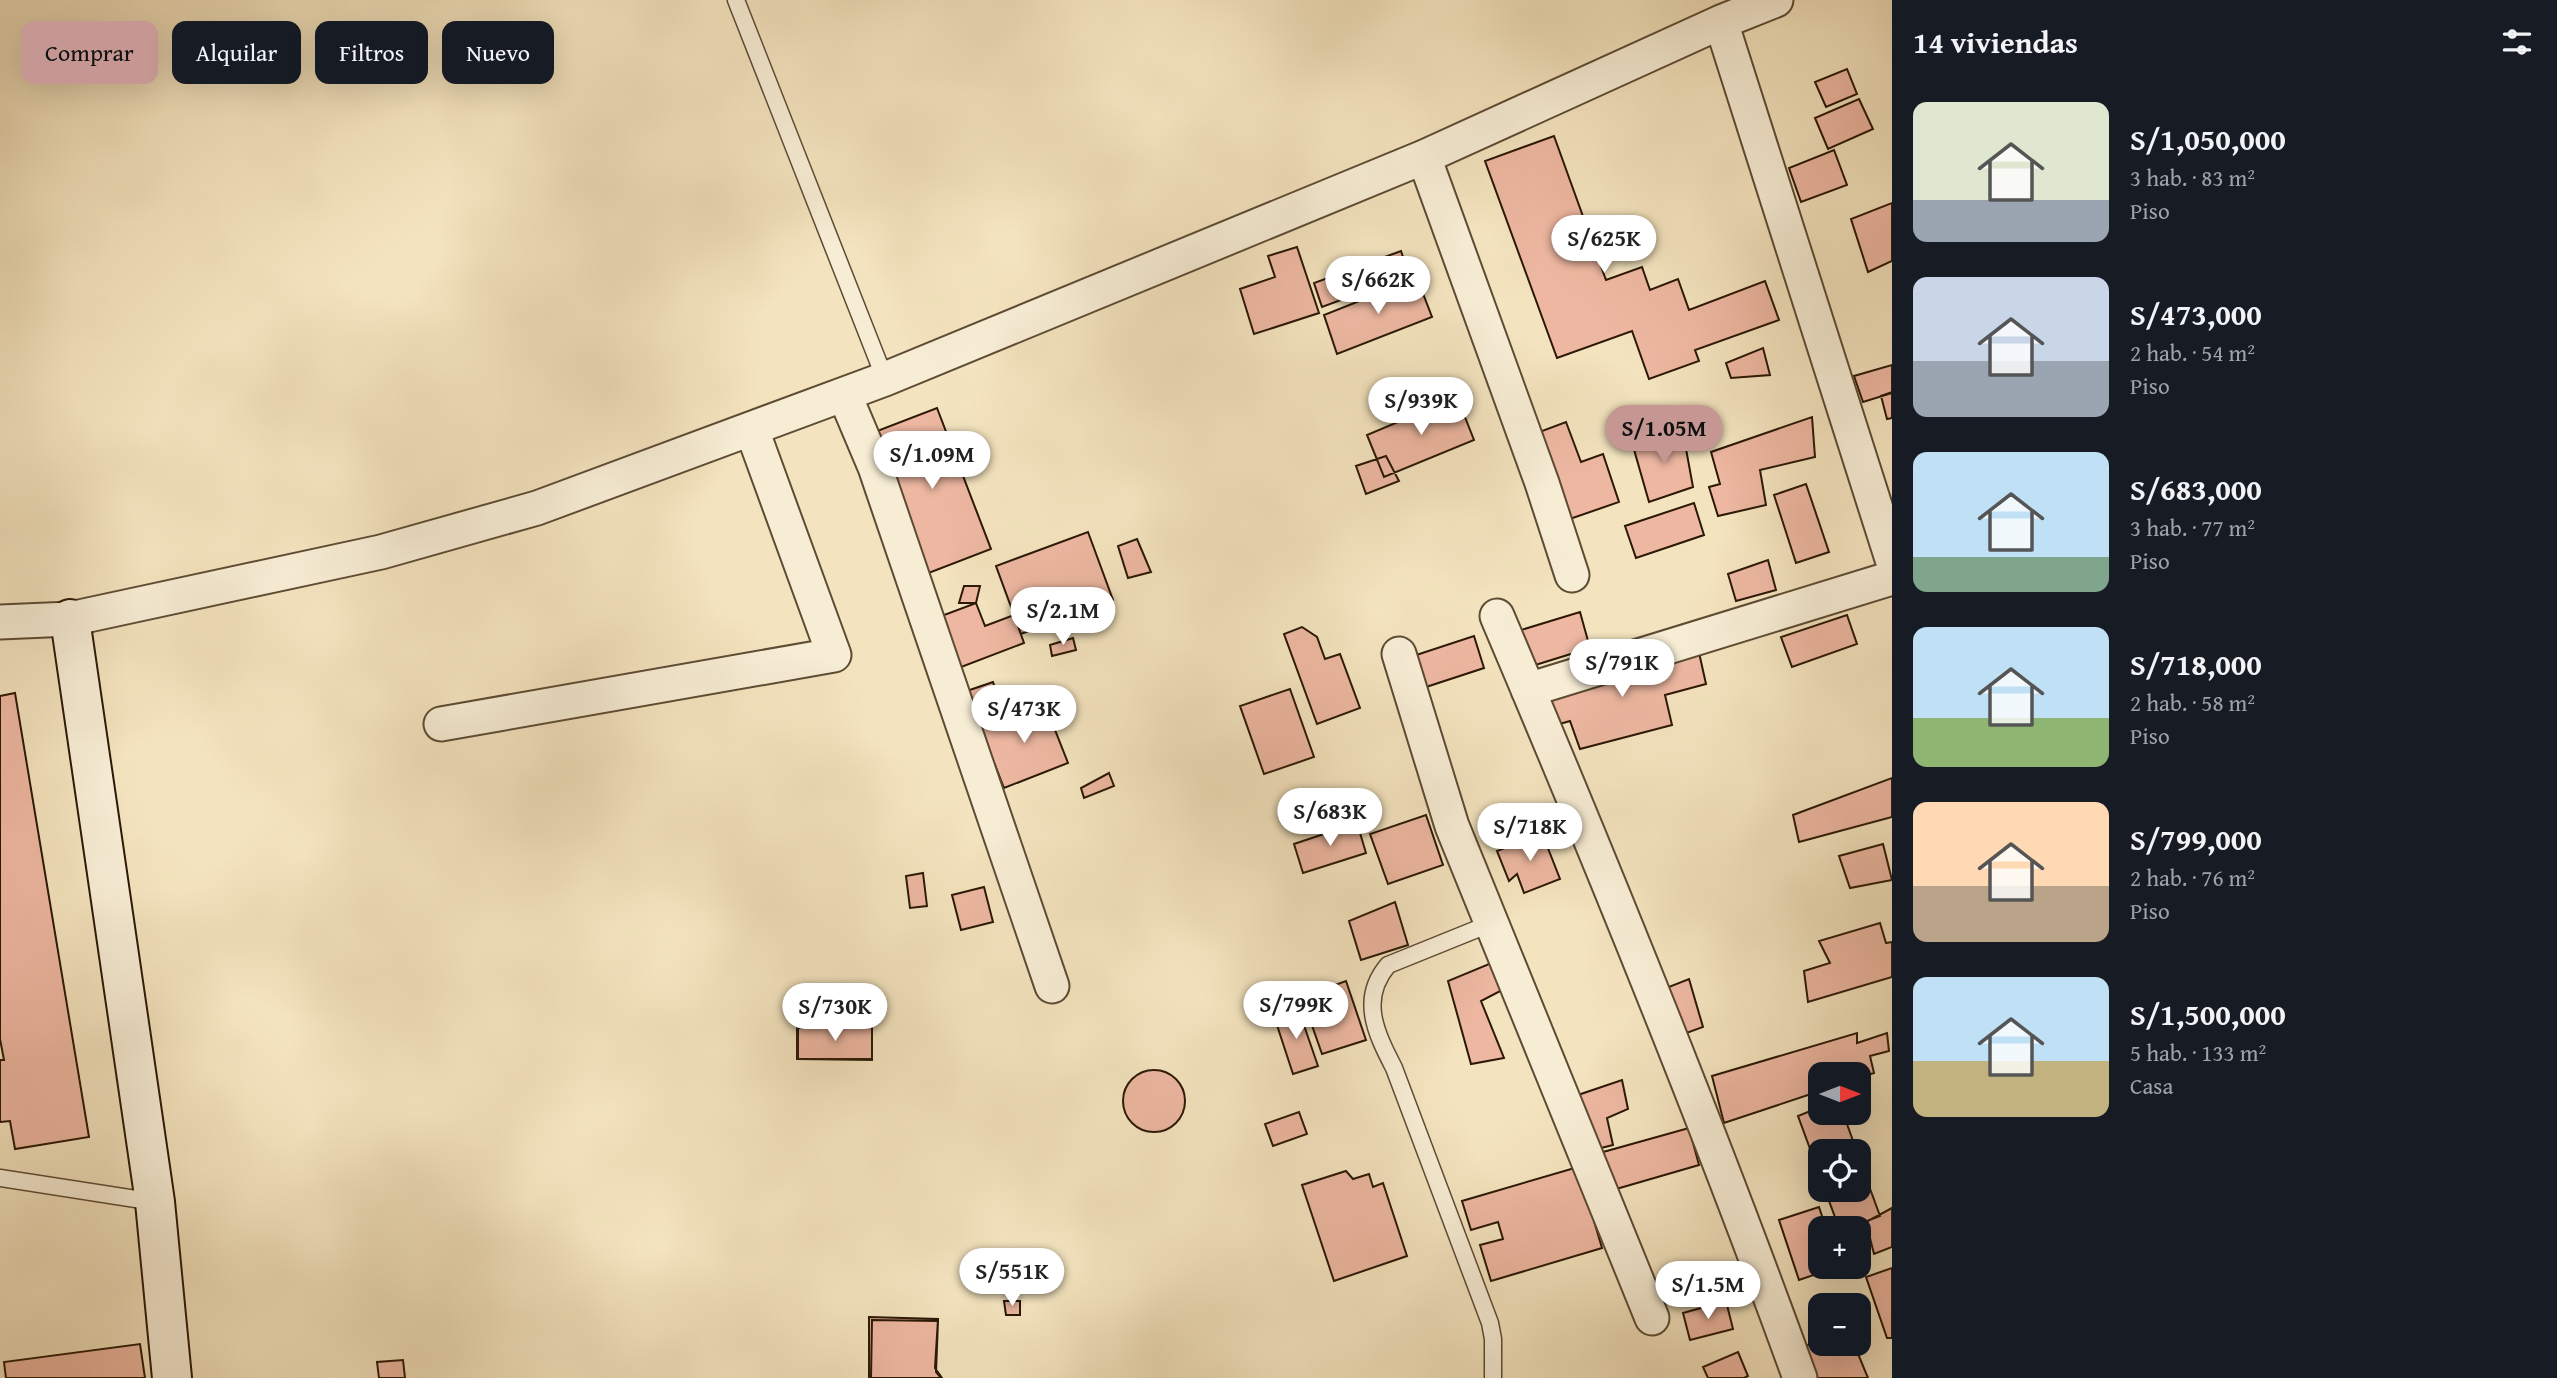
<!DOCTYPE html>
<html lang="es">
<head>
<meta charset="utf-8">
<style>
  body { margin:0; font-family:"Gentium Book Plus",serif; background:#20242c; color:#f1f3f6; height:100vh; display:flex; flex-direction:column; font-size:26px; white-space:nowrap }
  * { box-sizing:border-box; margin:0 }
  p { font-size:23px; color:#9ea1a6 }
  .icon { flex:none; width:38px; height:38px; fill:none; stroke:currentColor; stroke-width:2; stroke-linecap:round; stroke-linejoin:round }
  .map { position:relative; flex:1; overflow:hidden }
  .panel { display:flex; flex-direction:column; background:#171b24; width:665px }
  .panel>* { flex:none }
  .guide { position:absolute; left:21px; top:21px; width:665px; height:63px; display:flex; gap:14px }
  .needle { width:46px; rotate:90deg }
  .tools { position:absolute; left:1808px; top:1062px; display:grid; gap:14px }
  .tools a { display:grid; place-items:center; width:63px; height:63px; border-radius:14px; background:#171b24; box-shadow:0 7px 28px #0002; font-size:35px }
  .price { position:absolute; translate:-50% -60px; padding:0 16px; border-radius:24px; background:#fff; color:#222; font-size:23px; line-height:46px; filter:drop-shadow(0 2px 4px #0008) }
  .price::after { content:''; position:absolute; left:50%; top:42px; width:21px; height:16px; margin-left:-10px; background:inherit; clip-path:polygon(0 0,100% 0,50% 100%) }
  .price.on { background:#c59692; color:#111 }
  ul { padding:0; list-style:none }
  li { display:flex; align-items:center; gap:21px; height:175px; padding:0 21px }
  li span { display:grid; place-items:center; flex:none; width:196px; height:140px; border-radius:14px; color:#555 }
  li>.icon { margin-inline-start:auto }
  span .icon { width:84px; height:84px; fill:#fffc; stroke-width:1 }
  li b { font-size:30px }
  h2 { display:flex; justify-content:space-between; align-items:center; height:84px; padding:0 21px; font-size:30px }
  .chip { padding:0 24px; border-radius:14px; background:#171b24; box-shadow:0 7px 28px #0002; font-size:24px; line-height:63px }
  .chip.on { background:#c59692; color:#111 }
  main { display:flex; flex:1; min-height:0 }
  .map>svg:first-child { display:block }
  .building { fill:#edb7a1; stroke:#2b1805; stroke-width:2 }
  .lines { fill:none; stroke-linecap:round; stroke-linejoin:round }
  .lane-casing { stroke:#5d4b33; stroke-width:19 }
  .street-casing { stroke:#5d4b33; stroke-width:37 }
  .secondary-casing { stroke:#2b1805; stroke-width:42 }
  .lane { stroke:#f7edd5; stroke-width:16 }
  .street { stroke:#f7edd5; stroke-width:33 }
  .secondary { stroke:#f7edd5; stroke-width:38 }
</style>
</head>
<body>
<main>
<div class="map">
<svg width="1892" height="1378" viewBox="0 0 1892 1378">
  <rect width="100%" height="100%" fill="#f3e3be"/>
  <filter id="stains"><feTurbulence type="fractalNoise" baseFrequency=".00286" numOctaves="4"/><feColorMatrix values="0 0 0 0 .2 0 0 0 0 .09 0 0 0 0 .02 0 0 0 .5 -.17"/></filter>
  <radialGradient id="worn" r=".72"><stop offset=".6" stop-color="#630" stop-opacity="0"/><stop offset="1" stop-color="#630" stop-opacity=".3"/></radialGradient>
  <!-- building -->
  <path class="building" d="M1847,69L1857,94L1826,107L1815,82Z
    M1859,99L1873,129L1828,149L1815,118Z
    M1554,136L1606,280L1642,267L1650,290L1678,279L1689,310L1765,281L1779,320L1695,350L1699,361L1649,379L1632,331L1557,358L1485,161Z
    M1834,150L1847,185L1801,202L1789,168Z
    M1892,203V261L1868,272L1851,219Z
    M1297,247L1319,313L1254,334L1240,289L1275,277L1268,256Z
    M1401,251L1409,275L1322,307L1314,283Z
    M1417,278L1432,317L1337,354L1324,315Z
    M1763,348L1770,375L1731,378L1726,363Z
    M1892,365V393L1863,402L1854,376Z
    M1892,392V418L1887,419L1881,396Z
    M1457,397L1474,440L1384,477L1367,435Z
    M937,408L991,549L926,574L872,433Z
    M1812,417L1815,457L1760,470L1766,505L1718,516L1709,487L1720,484L1711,452Z
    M1566,422L1581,462L1603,454L1619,502L1564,521L1534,434Z
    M1682,427L1693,487L1649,502L1633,446Z
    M1386,456L1399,481L1366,494L1356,466Z
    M1806,484L1829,552L1796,563L1774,495Z
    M1694,503L1704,535L1636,558L1625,526Z
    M1088,532L1113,600L1021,634L996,566Z
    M1137,539L1151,572L1128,578L1118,546Z
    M1768,560L1776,590L1736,601L1728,574Z
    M964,586H980L976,603H959Z
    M976,603L985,626L1014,615L1024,643L956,669L936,618Z
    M1580,612L1590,648L1529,667L1518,631Z
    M1847,615L1857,644L1792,667L1781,637Z
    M1302,627L1317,637L1325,659L1340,654L1360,708L1317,724L1284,634Z
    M1474,636L1484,668L1423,688L1401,660Z
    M1073,638L1076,650L1052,656L1050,645Z
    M1698,648L1706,684L1665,695L1672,725L1580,749L1570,721L1546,728L1537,694Z
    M993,682L1002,710L976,719L967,691Z
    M1290,689L1314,757L1264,774L1240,706Z
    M15,693L89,1137L15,1149L10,1121L0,1122V1060H4L0,1039V696Z
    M1044,702L1068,763L1004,788L980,727Z
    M1109,773L1114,786L1084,798L1081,788Z
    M1892,778V817L1799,842L1793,815Z
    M1426,815L1443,865L1388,884L1370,834Z
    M1357,823L1366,853L1303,873L1294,844Z
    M1542,833L1560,879L1524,893L1517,874L1509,881L1497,851Z
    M1883,844L1892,880L1850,888L1839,856Z
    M923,873L927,906L910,908L906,876Z
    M984,887L993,922L961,930L952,895Z
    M1395,902L1408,945L1361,960L1349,921Z
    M1880,923L1886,943L1892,942V977L1808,1002L1804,971L1830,963L1819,941Z
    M1501,959L1508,987L1481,1001L1504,1058L1471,1064L1448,981Z
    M1689,979L1703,1027L1673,1038L1661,990Z
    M1346,981L1366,1040L1322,1054L1302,997Z
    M1298,1008L1318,1066L1293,1074L1274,1016Z
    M872,1026V1060L797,1059V1027Z
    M872,1027V1059H798V1028Z
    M1857,1033V1043L1887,1033L1889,1051L1870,1056L1874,1073L1858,1078V1074H1820V1091L1724,1123L1712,1076Z
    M1123 1101a31 31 0 1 1 62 0a31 31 0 1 1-62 0Z
    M1622,1080L1628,1109L1607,1118L1613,1145L1593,1150L1578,1095Z
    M1820,1107V1113H1843L1857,1152H1820V1176L1798,1116Z
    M1299,1112L1307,1134L1273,1146L1265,1124Z
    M1689,1128L1699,1165L1606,1192L1596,1154Z
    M1858,1156L1880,1216L1849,1228H1839L1825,1190H1858Z
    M1578,1167L1602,1248L1491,1281L1480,1245L1503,1239L1498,1222L1471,1230L1462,1201Z
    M1346,1171L1353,1179L1369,1174L1373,1187L1383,1183L1407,1256L1334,1281L1302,1185Z
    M1819,1207L1826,1228H1820V1267H1837L1799,1280L1779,1220Z
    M1892,1208V1247L1874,1254L1866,1222Z
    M1892,1268V1338H1887L1866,1277Z
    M1004,1301H1020V1315H1006Z
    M1726,1301L1733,1329L1690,1340L1683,1313Z
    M869,1317L938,1319L935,1368L942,1378H869Z
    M872,1320L938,1321L936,1372L941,1378H871Z
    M1820,1341V1344H1854L1868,1378H1812L1802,1347Z
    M140,1344L145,1378H6L4,1362Z
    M1738,1352L1748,1376L1744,1378H1708L1703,1367Z
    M403,1360L405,1378H379L377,1362Z"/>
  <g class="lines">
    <defs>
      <path id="lane" d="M736,0L885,379
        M1492,923L1388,965C1359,999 1376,1033 1394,1068L1490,1323L1493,1339V1378
        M0,1178L155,1202"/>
      <path id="street" d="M1721,22L1892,559
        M1424,157L1542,483L1572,575
        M845,396L875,467L1052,986
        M1497,616C1604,868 1707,1121 1800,1378
        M0,622L70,619L381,552L537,508L885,379L1424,157L1721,22L1776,0
        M1399,654L1452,826L1652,1318
        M1528,690L1892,578
        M441,724L834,655L752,430"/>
      <path id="secondary" d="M70,619L155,1202L172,1378"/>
    </defs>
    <!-- lane casing -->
    <use href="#lane" class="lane-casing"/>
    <!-- street casing -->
    <use href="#street" class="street-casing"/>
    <!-- secondary casing -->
    <use href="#secondary" class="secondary-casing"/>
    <!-- lane -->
    <use href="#lane" class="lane"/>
    <!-- street -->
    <use href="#street" class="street"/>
    <!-- secondary -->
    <use href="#secondary" class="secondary"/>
  </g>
  <rect width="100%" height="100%" filter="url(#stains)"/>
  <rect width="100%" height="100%" fill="url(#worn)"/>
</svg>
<div class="tools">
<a><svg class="needle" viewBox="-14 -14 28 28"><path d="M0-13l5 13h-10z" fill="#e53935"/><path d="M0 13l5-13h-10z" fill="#9ea1a6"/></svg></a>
<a><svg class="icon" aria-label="locate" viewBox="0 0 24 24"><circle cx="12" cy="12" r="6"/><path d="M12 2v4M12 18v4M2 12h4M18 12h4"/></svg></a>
<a>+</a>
<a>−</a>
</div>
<b class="price" style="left:1604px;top:275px">S/625K</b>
<b class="price" style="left:1378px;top:316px">S/662K</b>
<b class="price" style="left:1421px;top:437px">S/939K</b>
<b class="price on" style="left:1664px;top:465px">S/1.05M</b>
<b class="price" style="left:932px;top:491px">S/1.09M</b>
<b class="price" style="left:1063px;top:647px">S/2.1M</b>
<b class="price" style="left:1622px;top:699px">S/791K</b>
<b class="price" style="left:1024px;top:745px">S/473K</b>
<b class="price" style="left:1330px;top:848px">S/683K</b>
<b class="price" style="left:1530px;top:863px">S/718K</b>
<b class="price" style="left:1296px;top:1041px">S/799K</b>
<b class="price" style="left:835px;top:1043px">S/730K</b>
<b class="price" style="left:1012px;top:1308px">S/551K</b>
<b class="price" style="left:1708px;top:1321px">S/1.5M</b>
<div class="guide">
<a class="chip on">Comprar</a>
<a class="chip">Alquilar</a>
<a class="chip">Filtros</a>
<a class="chip">Nuevo</a>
</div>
</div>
<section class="panel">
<h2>14 viviendas<svg class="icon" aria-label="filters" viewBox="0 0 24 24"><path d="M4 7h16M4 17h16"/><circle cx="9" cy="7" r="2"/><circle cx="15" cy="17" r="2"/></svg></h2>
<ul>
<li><span style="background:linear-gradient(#dfe7d0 70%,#9aa5b1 0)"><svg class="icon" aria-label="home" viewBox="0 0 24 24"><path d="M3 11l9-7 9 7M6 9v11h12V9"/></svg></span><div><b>S/1,050,000</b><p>3 hab. · 83 m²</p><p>Piso</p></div></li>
<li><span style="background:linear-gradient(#c9d6e8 60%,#9aa5b1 0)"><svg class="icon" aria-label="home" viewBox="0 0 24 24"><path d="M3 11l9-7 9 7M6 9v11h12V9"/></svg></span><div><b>S/473,000</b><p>2 hab. · 54 m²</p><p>Piso</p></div></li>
<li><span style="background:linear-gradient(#bfe0f5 75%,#7fa58c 0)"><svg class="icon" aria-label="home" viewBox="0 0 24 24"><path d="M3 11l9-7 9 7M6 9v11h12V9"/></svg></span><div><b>S/683,000</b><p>3 hab. · 77 m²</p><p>Piso</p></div></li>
<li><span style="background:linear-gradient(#bfe0f5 65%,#8fb573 0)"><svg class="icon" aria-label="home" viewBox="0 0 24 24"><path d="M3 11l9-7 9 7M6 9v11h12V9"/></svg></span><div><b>S/718,000</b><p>2 hab. · 58 m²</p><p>Piso</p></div></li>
<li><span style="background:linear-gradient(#ffd9b3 60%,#b9a48a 0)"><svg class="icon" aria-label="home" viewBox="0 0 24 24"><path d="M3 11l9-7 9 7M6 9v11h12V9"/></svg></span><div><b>S/799,000</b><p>2 hab. · 76 m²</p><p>Piso</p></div></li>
<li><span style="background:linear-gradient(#bfe0f5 60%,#c2b280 0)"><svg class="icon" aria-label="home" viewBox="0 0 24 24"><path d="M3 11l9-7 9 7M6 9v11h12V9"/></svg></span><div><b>S/1,500,000</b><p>5 hab. · 133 m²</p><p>Casa</p></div></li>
</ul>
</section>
</main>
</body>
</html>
